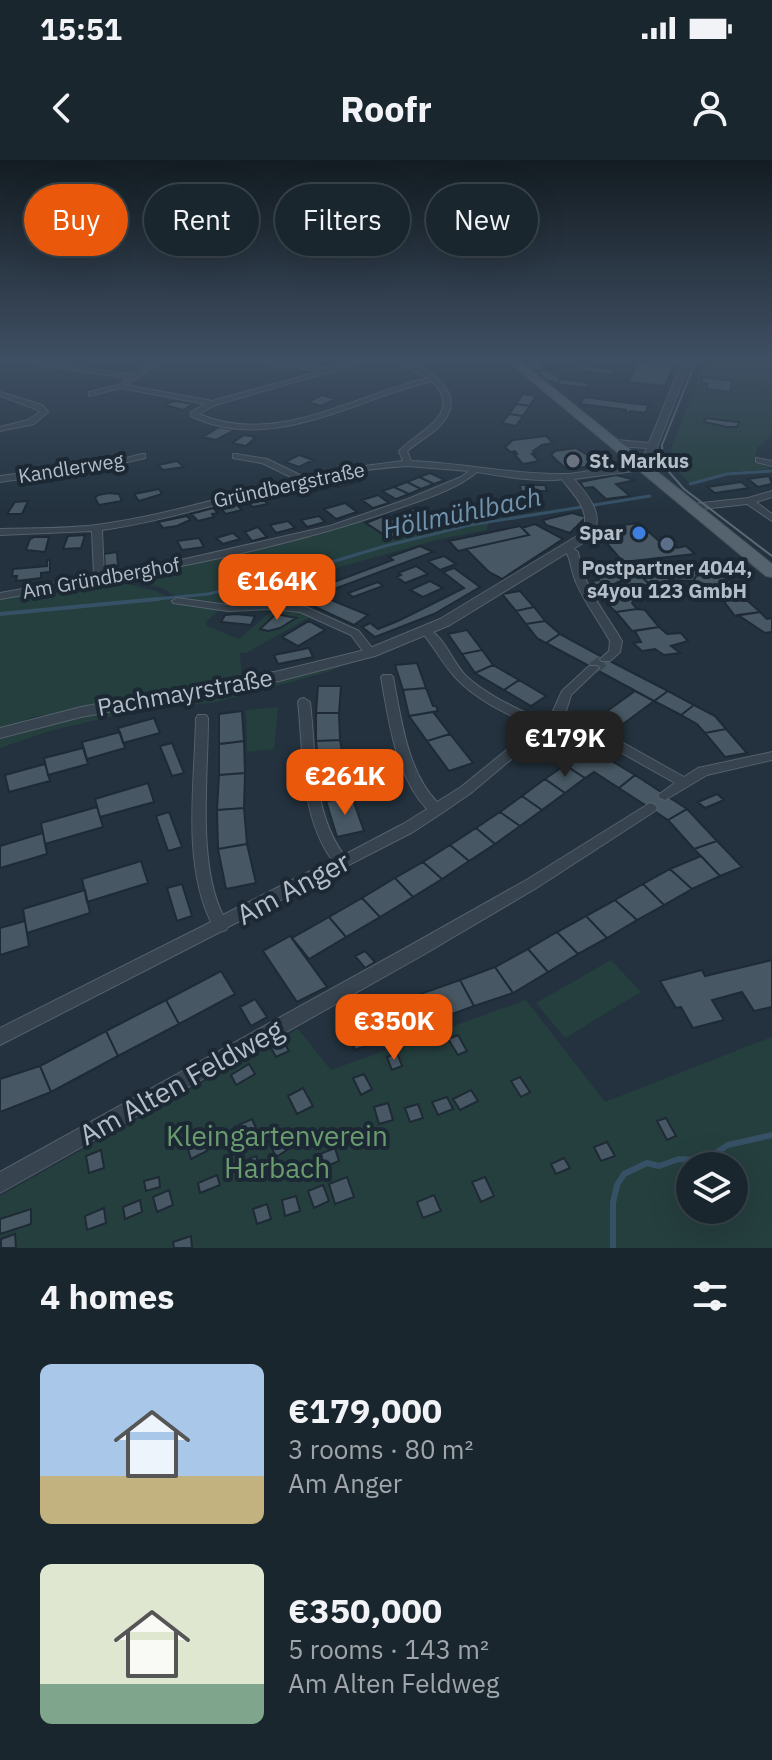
<!DOCTYPE html>
<html lang="en">
<head>
<meta charset="utf-8">
<style>
  body { margin:0; font-family:"IBM Plex Sans",sans-serif; background:#27323a; color:#f1f3f6; height:100vh; display:flex; flex-direction:column; font-size:30px; white-space:nowrap }
  * { box-sizing:border-box; margin:0 }
  p { font-size:26px; color:#9fa5aa }
  .icon { flex:none; width:44px; height:44px; fill:none; stroke:currentColor; stroke-width:2; stroke-linecap:round; stroke-linejoin:round }
  .map { position:relative; height:1088px; overflow:hidden }
  .drawer { display:flex; flex-direction:column; background:#1a262e; flex:1 }
  .drawer>* { flex:none }
  .banner { position:absolute; left:24px; top:24px; width:724px; height:72px; display:flex; gap:16px }
  .tools { position:absolute; left:676px; top:992px; display:grid; gap:16px }
  .tools a { display:grid; place-items:center; width:72px; height:72px; border-radius:50%; background:#1a262e; box-shadow:0 8px 32px #0002,0 0 0 2px #38434a; font-size:40px }
  .price { position:absolute; translate:-50% -68px; padding:0 18px; border-radius:16px; background:#ea580c; color:#fff; font-size:26px; line-height:52px; filter:drop-shadow(0 2px 4px #0008) }
  .price::after { content:''; position:absolute; left:50%; top:48px; width:24px; height:18px; margin-left:-12px; background:inherit; clip-path:polygon(0 0,100% 0,50% 100%) }
  .price.on { background:#222; color:#fff }
  ul { padding:0; list-style:none }
  li { display:flex; align-items:center; gap:24px; height:200px; padding:0 40px }
  li span { display:grid; place-items:center; flex:none; width:224px; height:160px; border-radius:12px; color:#555 }
  li>.icon { margin-inline-start:auto }
  span .icon { width:96px; height:96px; fill:#fffc; stroke-width:1 }
  li b { font-size:34px }
  h2 { display:flex; justify-content:space-between; align-items:center; height:96px; padding:0 40px; font-size:34px }
  .tag { padding:0 28px; border-radius:36px; background:#1a262e; box-shadow:0 8px 32px #0002,0 0 0 2px #38434a; font-size:28px; line-height:72px }
  .tag.on { background:#ea580c; color:#fff }
  .status { display:flex; justify-content:space-between; align-items:center; height:56px; padding:0 40px; background:#1a262e; direction:ltr }
  .status svg { height:22px; fill:currentColor }
  header { display:flex; justify-content:space-between; align-items:center; height:104px; padding:0 40px; background:#1a262e; font-size:36px; font-weight:700 }
  .map>svg:first-child { display:block }
  .green { fill:#253f3e; fill-rule:evenodd }
  .lines { fill:none; stroke-linecap:round; stroke-linejoin:round }
  .stream-far2 { stroke:#365065; stroke-width:3 }
  .stream-far1 { stroke:#365065; stroke-width:4 }
  .stream { stroke:#365065; stroke-width:6 }
  .building { fill:#475864; stroke:#1e2a35; stroke-width:2 }
  .minor-tunnel { stroke:#394753; stroke-width:12; stroke-dasharray:12 6; stroke-linecap:butt }
  .minor-casing { stroke:#55616c; stroke-width:2 }
  .tertiary-casing { stroke:#55616c; stroke-width:2 }
  .primary-casing { stroke:#434f5a; stroke-width:2 }
  .minor { fill:#37434e; fill-rule:evenodd }
  .tertiary { fill:#37434e; fill-rule:evenodd }
  .primary { fill:#55636e; fill-rule:evenodd }
  .tram { stroke:#596875; stroke-width:2 }
  .worship-dot { fill:#6b7280; stroke:#1c2833; stroke-width:3 }
  .shop-dot { fill:#3f7fe0; stroke:#1c2833; stroke-width:3 }
  .service-dot { fill:#5c6f8a; stroke:#1c2833; stroke-width:3 }
  .labels { text-anchor:middle; stroke-width:8; stroke-linejoin:round; paint-order:stroke }
  .far-poi-label { font-size:20px; font-weight:bold; fill:#b3bec9; stroke:#1c2833; text-anchor:start }
  .far-street-label { font-size:20px; fill:#b3bec9; stroke:#1c2833 }
  .street-label { font-size:24px; fill:#b3bec9; stroke:#1c2833 }
  .water-label { font-size:26px; font-style:italic; fill:#7193ad; stroke:#1c2833 }
  .near-street-label { font-size:28px; fill:#b3bec9; stroke:#1c2833 }
  .near-park-label { font-size:28px; fill:#699b6e; stroke:#1c2833 }
</style>
</head>
<body>
<div class="status"><b>15:51</b><svg viewBox="0 0 49 12"><path d="M0 12V9h3v3zM5 12V6h3v6zM10 12V3h3v9zM15 12V0h3v12zM26 1h20v11H26zM47 4h2v5h-2z"/></svg></div>
<header><svg class="icon" aria-label="back" viewBox="0 0 24 24"><path d="M15 5l-7 7 7 7"/></svg>Roofr<svg class="icon" aria-label="person" viewBox="0 0 24 24"><circle cx="12" cy="8" r="4"/><path d="M4 21q1-7 8-7t8 7"/></svg></header>
<div class="map">
<svg width="772" height="1088" viewBox="0 0 772 1088">
  <rect width="100%" height="100%" fill="#23323e"/>
  <!-- green -->
  <path class="green" d="M707,198H772V275L757,288L755,296L763,299L759,303L772,309L730,312L689,323L675,308L671,289Z
    M579,346L582,349L489,363L486,370L433,381L250,432L247,445L180,440L164,429L124,417L314,375L361,361L390,380L477,361Z
    M107,419L156,431L184,445L219,450L206,462L207,466L239,479L274,449H293L312,456L246,493H240L242,521L33,557L0,571V438Z
    M352,501L331,511L217,542L131,552L53,570L0,588V579L61,560Z
    M278,547L274,589L247,592L246,550Z
    M611,800L641,832L565,878L536,843Z
    M526,840L605,942L772,877V1088H0V1036L298,869L331,910ZM690,1006H734V1050H690Z"/>
  <g class="lines">
    <!-- stream-far2 -->
    <path class="stream-far2" d="M690,324L727,314L772,311
      M137,441L208,434L275,419L385,386L470,365L650,336"/>
    <!-- stream-far1 -->
    <path class="stream-far1" d="M0,454L158,439"/>
    <!-- stream -->
    <path class="stream" d="M613,1088V1043L617,1025L624,1014L647,1003L659,1006L679,999L705,1000L728,985L772,975"/>
  </g>
  <!-- building -->
  <path class="building" d="M535,199L540,203L548,210L535,211L522,200Z
    M639,201L674,205L665,226L628,222Z
    M582,206L615,209L613,214L579,211Z
    M548,210L561,219L558,223L546,220L535,211Z
    M703,217L733,221L730,232L706,229L708,224L701,223Z
    M561,219L590,223L587,228L557,224Z
    M523,234L536,236L530,246L516,244Z
    M322,235L335,239L321,246L308,242Z
    M584,237L630,243L649,245L645,253L631,251L626,254V250L580,244Z
    M173,241L182,242L193,244L183,250L165,245Z
    M516,244L530,246L523,256L509,254Z
    M509,254L523,256L516,266L502,263Z
    M706,258L729,261L739,262L737,267H727L704,262Z
    M219,267L235,270L216,280L203,277Z
    M244,275L256,277L246,286L232,283Z
    M546,276L553,283L542,285L533,291L535,294H532L539,301L523,304L514,294H517L515,291L510,292L505,287L513,280Z
    M576,288L592,298L585,307L566,309L551,295L555,291Z
    M299,295L313,300L299,307L285,302Z
    M177,301L184,307L163,310L158,305Z
    M430,313L445,320L434,324L419,317Z
    M616,315L636,320L616,324L630,336L606,339L593,327L584,328L580,322Z
    M769,316L772,324L758,327L748,319Z
    M352,317L358,322L339,327H333L325,321Z
    M419,317L434,324L421,329L407,322Z
    M320,321L328,328L312,332L304,325Z
    M407,322L421,329L409,334L394,327Z
    M741,322L749,328L715,333L707,327Z
    M520,325H545L547,331H521Z
    M394,327L409,334L396,339L382,331Z
    M159,329L162,334L139,341L134,334Z
    M109,333L119,334L122,341L99,345L95,338L98,335Z
    M263,334L268,338L263,339L268,344L253,347L245,340Z
    M378,335L389,343L373,348L362,340Z
    M28,341L22,354H7L15,342Z
    M345,343L357,352L336,359L324,349Z
    M236,344L242,350L226,354L219,347Z
    M417,347L439,358L429,363L407,351Z
    M213,348L218,353L212,354L214,357L198,361L191,354Z
    M404,352L427,364L417,368L394,356Z
    M572,353L586,357L570,373L546,365L543,360Z
    M386,355L410,370L389,378L366,363Z
    M187,356L190,360L177,366L163,368L158,362Z
    M319,356L325,362L307,367L301,360Z
    M288,361L295,368L276,373L270,365Z
    M639,363L660,382L670,381L677,388L686,386L695,394L623,402L604,380L615,377L606,367Z
    M535,364L563,379L502,419L489,412L466,389L529,375L522,368Z
    M520,366L529,375L458,391L449,381Z
    M258,367L267,377L252,381L245,372Z
    M233,373L240,379L223,384L216,378Z
    M85,375L81,388L63,389L68,376Z
    M34,377H49L45,392L26,390L30,379Z
    M199,378L204,387L182,390L177,381Z
    M420,386L433,392L321,434L315,429L393,400L389,397Z
    M117,392L118,406L105,408L104,394Z
    M444,396L456,404L440,410L428,401Z
    M47,400H50V412L41,413V418L16,421L17,416H12L13,409L47,406Z
    M416,406L428,414L405,423L397,417L401,415L398,413Z
    M676,406L686,407L700,411L693,421L674,420L663,409Z
    M454,408L480,427L434,454L375,477L362,467L370,463L378,469L398,461L464,428L443,412Z
    M662,408L673,419L669,420L671,422L649,424L637,412Z
    M628,412L636,414L624,418L620,424L595,425L592,421L599,420L595,414Z
    M699,412L727,418L732,423L729,424L760,452L735,456L712,426L693,421Z
    M638,413L649,424L644,426L646,429L641,437L611,432L616,423Z
    M430,421L443,428L423,437L410,430Z
    M378,422L383,426L353,437L348,433Z
    M520,431L534,447L516,451L502,434Z
    M613,432L635,438L632,443L637,449L616,452L607,444V438L610,439Z
    M324,437L368,455L354,465L311,445Z
    M534,447L545,461L526,464L516,451Z
    M637,449L645,450L659,467L632,471L616,452Z
    M760,452L767,459L772,458V472L765,473L738,455Z
    M236,454L255,456L251,465L221,462L225,455Z
    M276,454L296,458L280,468L268,471L260,469Z
    M309,461L325,470L298,486L282,477Z
    M545,461L560,474L546,483L537,478L526,464Z
    M659,467L667,474L681,473L688,481L671,486L680,493L664,495L655,489L642,491L633,483L641,482L635,471Z
    M467,470L482,490L462,494L448,474Z
    M560,474L606,499L593,508L546,483Z
    M309,488L313,497L278,504L274,495Z
    M482,490L493,505L475,513L462,494Z
    M606,499L668,531L654,541L593,508Z
    M417,503L426,528L403,530L395,505Z
    M493,505L519,520L504,530L475,513Z
    M519,520L546,536L531,546L504,530Z
    M318,526H341L339,553H316Z
    M426,528L433,546H436L438,551L409,556L403,530Z
    M635,531L654,541L611,573L592,562Z
    M668,531L694,545L681,555L654,541Z
    M694,545L715,556L726,569L705,573L697,564L681,555Z
    M242,551L244,581L219,584V554Z
    M433,552L450,574L427,581L409,556Z
    M316,553H339L340,580L316,581Z
    M154,558L160,573L123,583L118,568Z
    M726,569L747,593L725,597L705,573Z
    M120,572L125,588L87,599L82,582Z
    M450,574L473,603L449,611L427,581Z
    M340,580L345,608L319,610L316,581Z
    M244,581L245,613L219,615V584Z
    M172,583L184,613L172,616L160,586Z
    M83,588L88,604L48,615L44,598Z
    M590,588L635,615L619,628L594,612L585,618L565,605Z
    M45,604L50,621L9,632L5,615Z
    M565,605L585,618L565,633L545,619Z
    M345,608L352,637L326,641L319,610Z
    M245,613L244,648L217,650L219,615Z
    M635,615L687,649L668,660L619,628Z
    M545,619L565,633L542,650L522,636Z
    M148,623L154,642L100,657L95,639Z
    M717,634L724,640L705,648L698,642Z
    M522,636L542,650L520,666L500,652Z
    M352,637L364,671L337,677L326,641Z
    M97,647L103,667L45,684L41,663Z
    M244,648L247,684L218,689L217,650Z
    M687,649L717,681L694,689L668,660Z
    M169,652L182,687L168,691L156,656Z
    M500,652L520,666L495,684L476,668Z
    M476,668L495,684L469,701L450,685Z
    M43,673L47,694L0,708V686Z
    M717,681L742,707L720,716L694,689Z
    M247,684L256,723L226,729L218,689Z
    M450,685L469,701L442,719L423,702Z
    M701,696L720,716L692,729L670,709Z
    M141,701L148,723L87,742L82,719Z
    M423,702L442,719L413,737L395,718Z
    M670,709L692,729L664,745L643,724Z
    M395,718L413,737L380,757L362,738Z
    M182,724L192,756L177,761L167,728Z
    M643,724L664,745L637,760L615,740Z
    M85,730L90,753L27,773L23,749Z
    M362,738L380,757L346,777L329,757Z
    M615,740L637,760L607,778L586,756Z
    M586,756L607,778L578,794L557,772Z
    M329,757L346,777L309,799L292,778Z
    M25,761L29,786L0,795V768Z
    M557,772L578,794L548,812L528,789Z
    M290,776L327,827L297,842L263,791Z
    M528,789L548,812L513,833L495,807Z
    M365,791L375,802L365,808L355,796Z
    M772,800V847L754,851L742,832L712,840L724,860L693,868L681,847L676,848L660,821L702,810L705,816Z
    M495,807L513,833L474,846L460,820Z
    M221,811L235,834L179,864L166,840Z
    M460,820L474,846L436,860L423,833Z
    M423,833L436,860L399,874L386,847Z
    M255,839L267,857L251,866L240,847Z
    M166,840L179,864L118,896L106,871Z
    M386,847L399,874L355,890L343,862Z
    M106,871L118,896L51,932L40,906Z
    M458,875L467,891L458,895L448,879Z
    M284,882L289,891L276,897L271,888Z
    M397,893L402,906L392,910L387,897Z
    M249,904L255,914L236,925L231,915Z
    M40,906L51,932L0,952V919Z
    M364,914L372,929L361,935L353,918Z
    M520,917L530,932L521,937L511,921Z
    M303,928L313,946L297,954L288,936Z
    M471,930L478,941L460,950L453,939Z
    M447,937L453,949L438,955L432,942Z
    M388,943L393,960L379,964L374,947Z
    M418,944L423,958L410,962L405,948Z
    M666,958L676,976L667,980L657,961Z
    M252,959L256,968L238,976L234,967Z
    M278,972L287,990L276,997L267,978Z
    M203,979L207,991L191,999L187,986Z
    M607,982L615,996L601,1001L594,987Z
    M335,988L339,1001L325,1007L320,994Z
    M101,990L104,1008L89,1013L86,996Z
    M256,996L261,1014L243,1020L239,1003Z
    M564,998L570,1008L556,1014L551,1004Z
    M217,1015L220,1025L200,1033L198,1023Z
    M159,1017L160,1027L146,1031L144,1021Z
    M347,1017L354,1037L335,1044L329,1024Z
    M485,1017L494,1036L481,1042L472,1022Z
    M323,1025L329,1041L314,1048L308,1031Z
    M169,1030L173,1045L157,1052L153,1037Z
    M434,1035L441,1051L423,1058L417,1042Z
    M296,1036L300,1051L285,1056L282,1040Z
    M140,1040L142,1052L125,1059L123,1047Z
    M267,1044L271,1059L257,1064L253,1049Z
    M104,1048L106,1063L87,1070L85,1056Z
    M31,1049V1064L0,1074V1059Z
    M15,1074L16,1088H1V1079Z
    M191,1076L192,1088H174L173,1082Z"/>
  <g class="lines">
    <!-- minor-tunnel -->
    <path class="minor-tunnel" d="M593,508L606,499"/>
    <defs>
      <path id="minor" d="M34,198H43L36,202L133,215L160,198H168L126,225L212,241L321,211L226,198C260,198 294,207 328,208C345,208 361,198 378,198L215,245L199,254C277,287 354,235 428,218L390,198C412,198 461,224 449,252C442,270 421,279 407,291L411,301C463,303 514,315 566,314L570,317C551,325 500,316 477,312C455,331 416,342 388,352C263,395 130,416 0,439V433L94,416L92,371L0,375V369C37,368 74,369 110,363C173,353 234,334 295,319L262,303L233,298V294H236L267,299L304,317L349,308L403,301L399,291C418,271 465,254 432,221C355,239 271,295 191,256V252L205,244L120,228L89,236V232L118,225L128,218L25,203ZM407,306L469,311L461,317L408,339L330,366L159,405L104,415L102,370C205,355 302,312 407,306Z
        M0,232L42,245L48,252L34,264L0,271V267L28,260L40,252L36,249L0,236Z
        M142,294H145V298L110,306L0,322V316L110,302Z
        M756,298L772,301V306L756,302Z
        M772,331V337L756,342L772,354V361L747,344L693,350L689,347L693,344L748,338Z
        M567,384L578,392C584,429 604,450 622,481L620,492L610,501H602L600,499L609,491L610,481C599,460 582,440 574,417C570,406 571,396 562,387Z
        M177,438L228,445L273,443L306,447L359,471L376,493L370,496L366,495L351,475L300,452L273,449L228,451L173,443L172,441Z
        M426,468C445,476 452,502 466,516C488,536 516,548 543,561L553,551L562,531L589,506H597L599,508L597,510L571,535L566,551L684,617L698,608L772,592V600L707,615L665,640L660,638L658,635L675,623L560,558L471,633L442,653L413,672L228,767L226,770L220,772L0,885V868L211,762C182,702 195,622 196,558L198,555H206L208,558C208,616 197,704 223,755L332,700C300,655 304,595 298,542L300,539L304,538L310,542C316,592 312,652 344,695L403,664L427,649C395,615 389,561 381,517L383,515H391L393,517C401,558 407,611 437,642L461,627L535,567C507,554 476,540 455,517C442,503 433,485 421,471Z
        M650,643L655,645L657,648L655,651L538,727L423,795L0,1033V1012L411,785L528,719Z"/>
      <path id="tertiary" d="M641,198H692L650,305L634,311L574,319C589,337 606,355 591,378L450,465L375,496L279,521L81,557L0,578V568L81,547L279,511L365,490L440,459L582,373C593,351 573,334 560,317L562,315L632,305L641,301L647,288L617,286L612,283L617,280L649,283L681,205Z"/>
      <path id="primary" d="M504,198H516L772,404V417L766,416Z"/>
    </defs>
    <!-- minor casing -->
    <use href="#minor" class="minor-casing"/>
    <!-- tertiary casing -->
    <use href="#tertiary" class="tertiary-casing"/>
    <!-- primary casing -->
    <use href="#primary" class="primary-casing"/>
    <!-- minor -->
    <use href="#minor" class="minor"/>
    <!-- tertiary -->
    <use href="#tertiary" class="tertiary"/>
    <!-- primary -->
    <use href="#primary" class="primary"/>
    <!-- tram -->
    <path class="tram" d="M697,198L662,285L663,305L684,329L772,396"/>
  </g>
  <!-- sky -->
  <linearGradient id="sky" x2="0" y2="1"><stop stop-color="#131c22"/><stop offset="0.57" stop-color="#3f4f63"/><stop offset="1" stop-color="#3f4f63" stop-opacity="0"/></linearGradient>
  <rect width="772" height="350" fill="url(#sky)"/>
  <!-- markers -->
  <circle class="worship-dot" cx="573" cy="301" r="8"/>
  <circle class="shop-dot" cx="639" cy="373" r="8"/>
  <circle class="service-dot" cx="667" cy="384" r="8"/>
  <g class="labels">
    <!-- far-poi labels -->
    <g class="far-poi-label">
      <text x="589" y="308">St. Markus</text>
      <text x="623" y="380" text-anchor="end">Spar</text>
      <text x="667" y="415" text-anchor="middle">Postpartner 4044,<tspan x="667" dy="23">s4you 123 GmbH</tspan></text>
    </g>
    <!-- far-street labels -->
    <g class="far-street-label">
      <text transform="translate(71 308) rotate(-9)" y="7">Kandlerweg</text>
      <text transform="translate(289 325) rotate(-12)" y="7">Gründbergstraße</text>
      <text transform="translate(101 418) rotate(-10)" y="7">Am Gründberghof</text>
    </g>
    <!-- street labels -->
    <g class="street-label">
      <text transform="translate(185 533) rotate(-10)" y="8">Pachmayrstraße</text>
    </g>
    <!-- water labels -->
    <g class="water-label">
      <text transform="translate(462 353) rotate(-12)" y="9">Höllmühlbach</text>
    </g>
    <!-- near-street labels -->
    <g class="near-street-label">
      <text transform="translate(293 728) rotate(-28)" y="10">Am Anger</text>
      <text transform="translate(181 922) rotate(-29)" y="10">Am Alten Feldweg</text>
    </g>
    <!-- near-park labels -->
    <g class="near-park-label">
      <text x="277" y="986">Kleingartenverein<tspan x="277" dy="32">Harbach</tspan></text>
    </g>
  </g>
</svg>
<div class="tools">
<a><svg class="icon" aria-label="layers" viewBox="0 0 24 24"><path d="M12 4l9 5-9 5-9-5zM3 14l9 5 9-5"/></svg></a>
</div>
<b class="price" style="left:277px;top:462px">€164K</b>
<b class="price on" style="left:565px;top:619px">€179K</b>
<b class="price" style="left:345px;top:657px">€261K</b>
<b class="price" style="left:394px;top:902px">€350K</b>
<div class="banner">
<a class="tag on">Buy</a>
<a class="tag">Rent</a>
<a class="tag">Filters</a>
<a class="tag">New</a>
</div>
</div>
<section class="drawer">
<h2>4 homes<svg class="icon" aria-label="filters" viewBox="0 0 24 24"><path d="M4 7h16M4 17h16"/><circle cx="9" cy="7" r="2"/><circle cx="15" cy="17" r="2"/></svg></h2>
<ul>
<li><span style="background:linear-gradient(#a9c7e8 70%,#c2b280 0)"><svg class="icon" aria-label="home" viewBox="0 0 24 24"><path d="M3 11l9-7 9 7M6 9v11h12V9"/></svg></span><div><b>€179,000</b><p>3 rooms · 80 m²</p><p>Am Anger</p></div></li>
<li><span style="background:linear-gradient(#dfe7d0 75%,#7fa58c 0)"><svg class="icon" aria-label="home" viewBox="0 0 24 24"><path d="M3 11l9-7 9 7M6 9v11h12V9"/></svg></span><div><b>€350,000</b><p>5 rooms · 143 m²</p><p>Am Alten Feldweg</p></div></li>
</ul>
</section>
</body>
</html>
